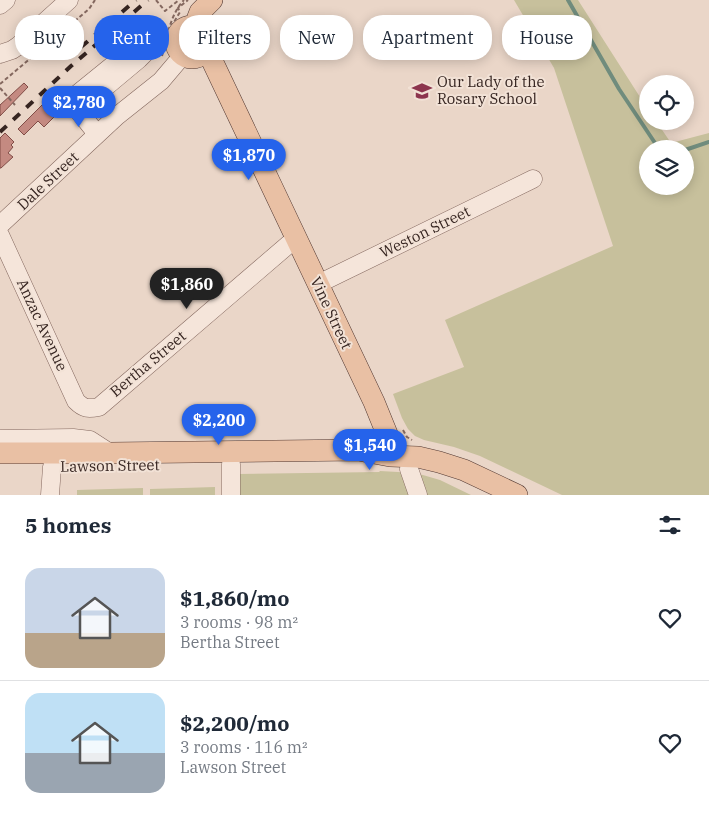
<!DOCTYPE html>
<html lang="en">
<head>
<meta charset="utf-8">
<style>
  body { margin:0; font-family:"IBM Plex Serif",serif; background:#f6f6f7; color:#1f2937; height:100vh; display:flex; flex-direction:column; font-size:19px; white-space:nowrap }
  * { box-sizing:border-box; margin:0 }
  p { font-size:16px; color:#747a83 }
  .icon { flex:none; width:28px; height:28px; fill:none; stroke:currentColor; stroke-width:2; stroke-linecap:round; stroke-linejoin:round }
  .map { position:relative; height:495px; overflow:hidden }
  .details { display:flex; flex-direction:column; background:#fff; flex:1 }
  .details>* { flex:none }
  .guide { position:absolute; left:15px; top:15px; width:680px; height:45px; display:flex; gap:10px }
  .buttons { position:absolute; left:639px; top:75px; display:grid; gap:10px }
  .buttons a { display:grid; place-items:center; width:55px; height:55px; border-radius:50%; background:#fff; box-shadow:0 2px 12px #0003; font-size:25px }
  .price { position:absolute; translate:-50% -42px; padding:0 11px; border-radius:18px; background:#2563eb; color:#fff; font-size:16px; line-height:32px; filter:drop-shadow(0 1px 2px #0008) }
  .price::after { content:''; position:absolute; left:50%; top:30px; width:15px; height:11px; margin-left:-8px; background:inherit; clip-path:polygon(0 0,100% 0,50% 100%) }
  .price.selected { background:#222; color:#fff }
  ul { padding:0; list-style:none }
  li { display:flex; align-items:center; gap:15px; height:125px; padding:0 25px }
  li+li { border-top:1px solid #e0e1e3 }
  li span { display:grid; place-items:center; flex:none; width:140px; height:100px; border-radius:15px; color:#555 }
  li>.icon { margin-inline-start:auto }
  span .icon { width:60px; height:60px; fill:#fffc; stroke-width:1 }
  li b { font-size:21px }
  h2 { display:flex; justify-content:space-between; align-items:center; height:60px; padding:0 25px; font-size:21px }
  .chip { padding:0 18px; border-radius:20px; background:#fff; box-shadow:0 2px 12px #0003; font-size:18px; line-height:45px }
  .chip.selected { background:#2563eb; color:#fff }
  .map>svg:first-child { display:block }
  .green { fill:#c7c09c; fill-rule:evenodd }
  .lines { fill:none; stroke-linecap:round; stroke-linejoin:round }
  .stream { stroke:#708c7d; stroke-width:4 }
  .building { fill:#c48a81; stroke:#814d47 }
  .minor-casing { stroke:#84685f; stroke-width:19 }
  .major-casing { stroke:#523832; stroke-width:22 }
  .path { stroke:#84685f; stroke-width:2; stroke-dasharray:4 2.5; stroke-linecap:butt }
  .minor { stroke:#f5e5da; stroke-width:18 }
  .major { stroke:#e9c0a4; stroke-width:21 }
  .rail { stroke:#362521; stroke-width:4; stroke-dasharray:9 9; stroke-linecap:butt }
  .labels { text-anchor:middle; stroke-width:4; stroke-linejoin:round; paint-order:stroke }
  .poi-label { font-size:15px; fill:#362521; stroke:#f2e2d6; text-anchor:start }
  .street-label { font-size:15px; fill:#362521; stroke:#f2e2d6 }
</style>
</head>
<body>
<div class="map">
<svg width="709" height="495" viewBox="0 0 709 495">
  <rect width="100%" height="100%" fill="#ead6c8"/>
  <!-- green -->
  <path class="green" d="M514,0H578L647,108L648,121H656L671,143L709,133V495H562L480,456L454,447L424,440L415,436L408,429L402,418L393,394L464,367L445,320L613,246L554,68ZM648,149H685V186H648Z
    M380,471L416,473L440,480L471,495H239V474L379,472Z
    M215,487V495H150V489Z
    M143,488V495H77V490Z"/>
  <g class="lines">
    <!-- stream -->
    <path class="stream" d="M568,0L619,89L659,149
      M685,150L709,142"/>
  </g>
  <!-- building -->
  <path class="building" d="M24,83L28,87L0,116V105Z
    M43,104L55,116L44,127L38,121L24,135L18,129Z
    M5,133L14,142L11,145L13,147L8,153L13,157L1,168H0V138Z"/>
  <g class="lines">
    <defs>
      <path id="minor" d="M0,5L6,0
        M0,54L12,50L18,46L69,0
        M78,110L139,59L145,53L147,41L144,40L70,100L97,134
        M0,225L117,116L161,81L183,55
        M0,235L76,401C84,409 88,409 99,407L296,238
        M318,284L533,179
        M0,439L73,438L90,440L110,453
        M231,464V495
        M409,469L418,495
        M50,495L52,467"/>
      <path id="major" d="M195,25L200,12L212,0
        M176 42a16 16 0 1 1 32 0a16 16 0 1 1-32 0Z
        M207,50L374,402L387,434L390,456
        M0,453H110L358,450L390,456L418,457L439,462L464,470L517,495"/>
    </defs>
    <!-- minor casing -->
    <use href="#minor" class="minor-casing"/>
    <!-- major casing -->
    <use href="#major" class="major-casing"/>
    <!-- path -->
    <path class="path" d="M156,0L165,11L179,0
      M213,24L221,40
      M171,27L180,12L178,8L188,0
      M162,56C167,37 170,15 184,0
      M0,84L89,9L95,0
      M0,88L15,105
      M403,430L407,437L412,440"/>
    <!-- minor -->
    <use href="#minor" class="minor"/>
    <!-- major -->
    <use href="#major" class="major"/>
    <!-- rail -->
    <path class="rail" d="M81,47L136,0
      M0,132L71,66L148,0"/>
  </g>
  <!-- icons -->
  <defs>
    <symbol id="school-bare" viewBox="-9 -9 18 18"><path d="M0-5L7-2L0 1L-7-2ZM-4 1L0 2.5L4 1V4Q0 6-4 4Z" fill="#8d354e" stroke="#f2e2d6" stroke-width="2.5" paint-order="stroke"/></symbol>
  </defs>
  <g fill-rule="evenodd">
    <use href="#school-bare" x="408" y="77" width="28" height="28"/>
  </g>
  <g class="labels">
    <!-- poi labels -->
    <g class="poi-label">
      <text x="437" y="87">Our Lady of the<tspan x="437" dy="17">Rosary School</tspan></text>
    </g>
    <!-- street labels -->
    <g class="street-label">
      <text transform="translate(48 181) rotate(-43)" y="5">Dale Street</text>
      <text transform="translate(425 232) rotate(-26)" y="5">Weston Street</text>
      <text transform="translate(331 313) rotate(65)" y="5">Vine Street</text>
      <text transform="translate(42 325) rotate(65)" y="5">Anzac Avenue</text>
      <text transform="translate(148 364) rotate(-40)" y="5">Bertha Street</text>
      <text transform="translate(110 466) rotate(-1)" y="5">Lawson Street</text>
    </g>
  </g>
</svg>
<div class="buttons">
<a><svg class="icon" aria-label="locate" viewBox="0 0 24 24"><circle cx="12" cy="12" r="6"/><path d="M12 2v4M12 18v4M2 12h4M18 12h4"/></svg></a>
<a><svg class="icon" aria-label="layers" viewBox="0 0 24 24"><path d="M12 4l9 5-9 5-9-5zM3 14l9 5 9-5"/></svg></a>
</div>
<b class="price" style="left:79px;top:128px">$2,780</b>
<b class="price" style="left:249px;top:181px">$1,870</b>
<b class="price selected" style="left:187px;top:310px">$1,860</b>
<b class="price" style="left:219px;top:446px">$2,200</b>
<b class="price" style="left:370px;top:471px">$1,540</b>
<div class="guide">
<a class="chip">Buy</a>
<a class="chip selected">Rent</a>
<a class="chip">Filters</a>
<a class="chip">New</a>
<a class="chip">Apartment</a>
<a class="chip">House</a>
</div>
</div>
<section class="details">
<h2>5 homes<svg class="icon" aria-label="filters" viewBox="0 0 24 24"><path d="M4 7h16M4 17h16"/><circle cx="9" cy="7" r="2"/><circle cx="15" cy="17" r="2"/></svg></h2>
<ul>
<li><span style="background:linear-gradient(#c9d6e8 65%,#b9a48a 0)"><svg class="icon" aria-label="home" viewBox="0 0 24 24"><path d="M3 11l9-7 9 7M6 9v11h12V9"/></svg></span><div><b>$1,860/mo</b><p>3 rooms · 98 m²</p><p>Bertha Street</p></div><svg class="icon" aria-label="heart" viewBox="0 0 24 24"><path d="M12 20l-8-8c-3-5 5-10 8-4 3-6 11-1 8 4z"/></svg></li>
<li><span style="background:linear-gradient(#bfe0f5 60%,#9aa5b1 0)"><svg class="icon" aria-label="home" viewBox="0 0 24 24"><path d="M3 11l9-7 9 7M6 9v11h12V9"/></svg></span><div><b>$2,200/mo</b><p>3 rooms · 116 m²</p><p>Lawson Street</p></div><svg class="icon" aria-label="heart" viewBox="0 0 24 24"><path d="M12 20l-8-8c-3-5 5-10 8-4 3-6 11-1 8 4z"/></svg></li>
</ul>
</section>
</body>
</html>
